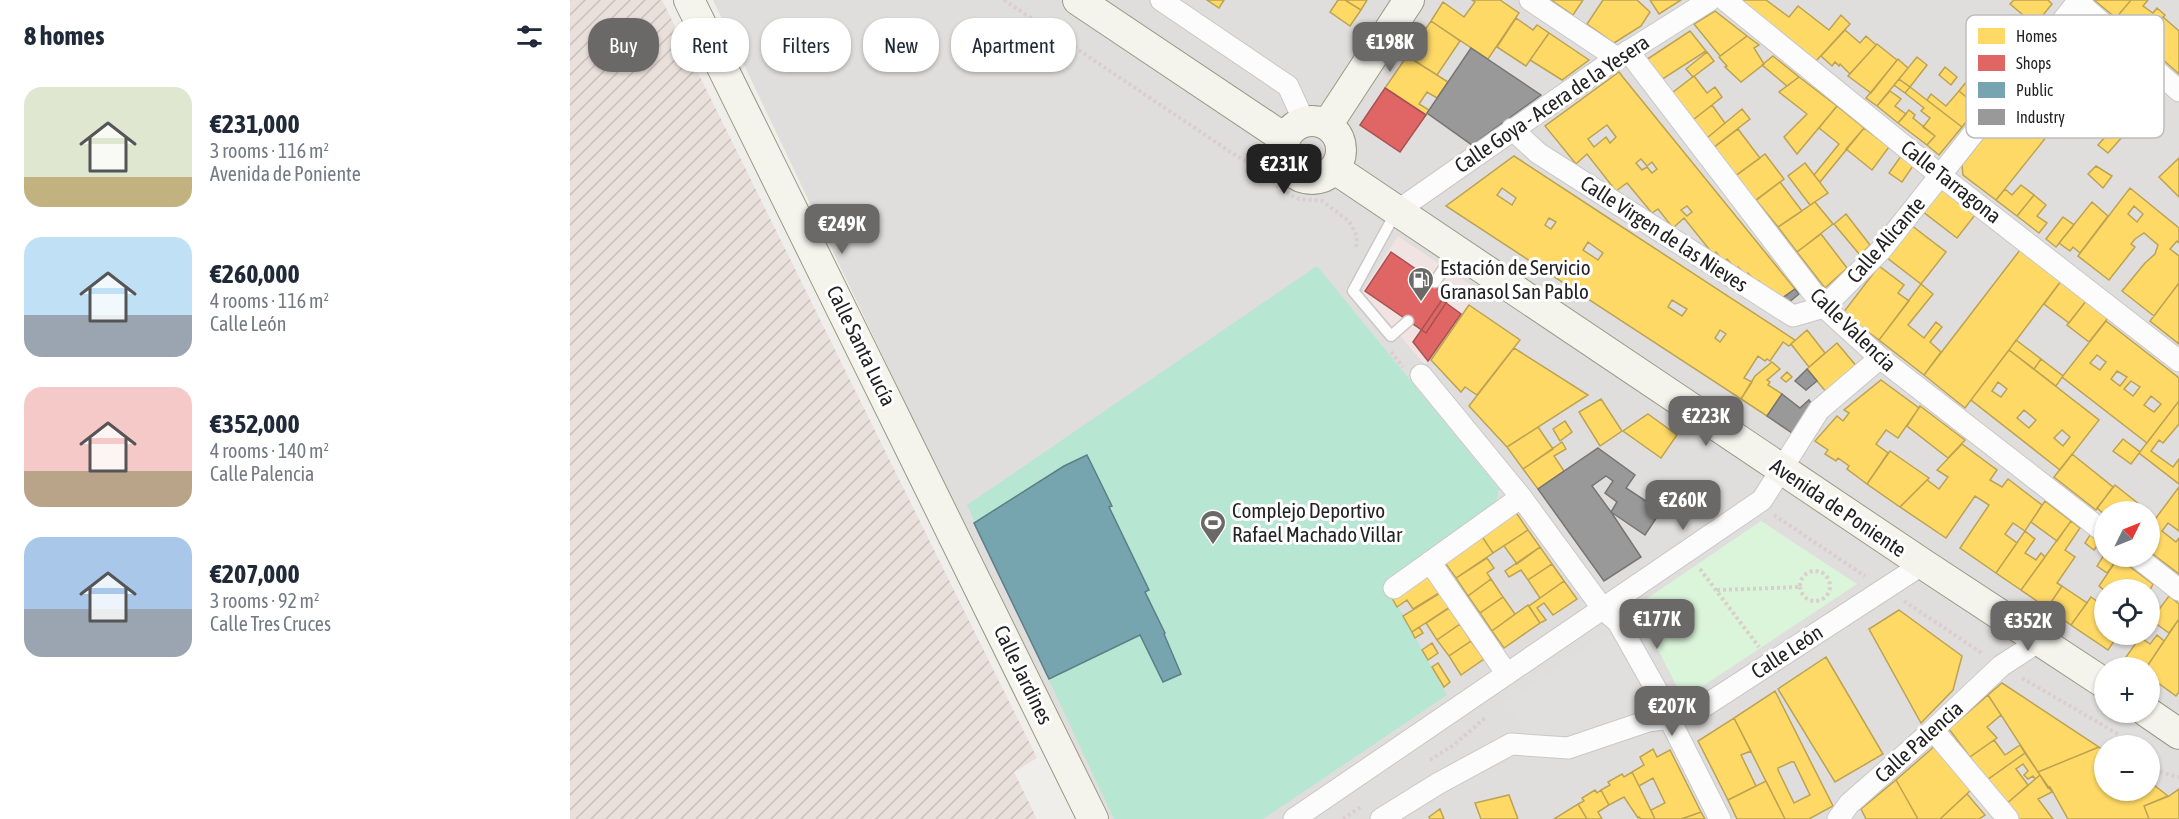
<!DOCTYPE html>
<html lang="en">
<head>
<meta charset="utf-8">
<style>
  body { margin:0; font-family:"Asap Condensed",sans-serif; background:#f6f6f7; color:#1f2937; height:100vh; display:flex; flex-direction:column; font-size:22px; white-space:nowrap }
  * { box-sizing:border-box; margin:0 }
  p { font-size:20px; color:#747a83 }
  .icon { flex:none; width:33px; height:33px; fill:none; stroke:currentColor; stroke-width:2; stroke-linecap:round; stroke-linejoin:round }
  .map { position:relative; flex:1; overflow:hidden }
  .drawer { display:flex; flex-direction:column; background:#fff; width:570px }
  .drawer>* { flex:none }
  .top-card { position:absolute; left:18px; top:18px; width:570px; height:54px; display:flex; gap:12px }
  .needle { width:39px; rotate:47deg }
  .fabs { position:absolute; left:1524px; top:501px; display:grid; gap:12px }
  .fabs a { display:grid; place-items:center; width:66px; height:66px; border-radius:50%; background:#fff; box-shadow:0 2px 4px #0004; font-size:30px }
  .price { position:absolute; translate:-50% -51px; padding:0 14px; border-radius:12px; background:#6a6968; color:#fff; font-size:20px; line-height:39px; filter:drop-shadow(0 2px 3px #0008) }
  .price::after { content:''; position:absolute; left:50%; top:36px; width:18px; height:14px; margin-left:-9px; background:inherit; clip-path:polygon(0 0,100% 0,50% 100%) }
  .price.current { background:#222; color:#fff }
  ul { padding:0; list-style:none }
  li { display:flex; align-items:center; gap:18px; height:150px; padding:0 24px }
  li span { display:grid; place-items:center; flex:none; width:168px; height:120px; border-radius:18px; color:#555 }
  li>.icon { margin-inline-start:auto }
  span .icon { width:72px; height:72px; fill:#fffc; stroke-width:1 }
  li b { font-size:26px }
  h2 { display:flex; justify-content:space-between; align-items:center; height:72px; padding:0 24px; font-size:26px }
  .pill { padding:0 21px; border-radius:24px; background:#fff; box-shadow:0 2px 4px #0004; font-size:21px; line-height:54px }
  .pill.current { background:#6a6968; color:#fff }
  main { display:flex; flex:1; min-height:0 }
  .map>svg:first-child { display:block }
  .residential { fill:#dfdedc; fill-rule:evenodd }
  .commercial { fill:#f1e3e1 }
  .military { fill:url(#military-furrows) }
  .park { fill:#daf5da }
  .pitch { fill:#b7e6d2 }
  .parking { fill:#e0dfde }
  .homes { fill:#ffd966; stroke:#bda252; stroke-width:1.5; fill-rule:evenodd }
  .shops { fill:#e06666; stroke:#a75252; stroke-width:1.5 }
  .public { fill:#76a5af; stroke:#5d7e85; stroke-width:1.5 }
  .industry { fill:#999; stroke:#757575; stroke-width:1.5; fill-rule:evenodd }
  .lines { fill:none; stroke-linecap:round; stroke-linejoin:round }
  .lane-casing { stroke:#c9c8c7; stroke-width:13 }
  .street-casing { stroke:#c9c8c7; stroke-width:23 }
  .secondary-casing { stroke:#999a82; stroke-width:32 }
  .path { stroke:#dccecd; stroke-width:4; stroke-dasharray:3 3; stroke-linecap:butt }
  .lane { stroke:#fdfcfc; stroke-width:10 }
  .street { stroke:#fdfcfc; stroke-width:21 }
  .secondary { stroke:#f4f4ed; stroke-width:30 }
  .labels { text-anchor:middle; stroke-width:6; stroke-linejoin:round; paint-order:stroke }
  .street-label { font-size:21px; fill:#222; stroke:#fff }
  .poi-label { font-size:21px; fill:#222; stroke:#fff; text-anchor:start }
  .key { fill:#fff; stroke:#bdbdbd; stroke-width:1.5 }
  .key-label { font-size:16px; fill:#222 }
</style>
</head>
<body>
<main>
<section class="drawer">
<h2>8 homes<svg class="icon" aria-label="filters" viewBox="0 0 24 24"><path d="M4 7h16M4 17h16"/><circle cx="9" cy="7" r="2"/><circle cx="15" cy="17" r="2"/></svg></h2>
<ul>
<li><span style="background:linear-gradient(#dfe7d0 75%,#c2b280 0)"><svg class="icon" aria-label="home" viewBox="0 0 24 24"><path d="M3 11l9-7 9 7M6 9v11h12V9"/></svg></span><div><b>€231,000</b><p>3 rooms · 116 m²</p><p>Avenida de Poniente</p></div></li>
<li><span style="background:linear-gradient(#bfe0f5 65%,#9aa5b1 0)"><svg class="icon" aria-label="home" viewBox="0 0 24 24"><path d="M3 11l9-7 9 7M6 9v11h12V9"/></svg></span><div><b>€260,000</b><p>4 rooms · 116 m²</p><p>Calle León</p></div></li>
<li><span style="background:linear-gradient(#f6c9c9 70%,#b9a48a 0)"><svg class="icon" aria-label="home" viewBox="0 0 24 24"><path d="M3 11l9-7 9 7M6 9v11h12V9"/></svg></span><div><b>€352,000</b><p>4 rooms · 140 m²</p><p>Calle Palencia</p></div></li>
<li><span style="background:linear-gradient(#a9c7e8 60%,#9aa5b1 0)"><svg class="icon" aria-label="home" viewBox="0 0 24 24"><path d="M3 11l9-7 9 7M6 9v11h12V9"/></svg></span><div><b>€207,000</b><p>3 rooms · 92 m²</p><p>Calle Tres Cruces</p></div></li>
</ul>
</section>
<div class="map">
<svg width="1609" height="819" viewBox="0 0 1609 819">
  <defs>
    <pattern id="military-furrows" width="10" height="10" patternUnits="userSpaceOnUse" patternTransform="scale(1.5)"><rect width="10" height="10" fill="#eae0db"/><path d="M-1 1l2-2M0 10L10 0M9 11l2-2" fill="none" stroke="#c8c0bc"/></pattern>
  </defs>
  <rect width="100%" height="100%" fill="#f0eeeb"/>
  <!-- residential -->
  <path class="residential" d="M143,0H1609V819H534ZM1534,512H1580V556H1534ZM1534,590H1580V634H1534ZM1534,668H1580V712H1534ZM1534,746H1580V790H1534Z"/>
  <!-- commercial -->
  <path class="commercial" d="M828,236L908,290L855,365L792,292Z"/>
  <!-- military -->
  <path class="military" d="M0,0H92L467,758L444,772L467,819H0Z"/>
  <!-- park -->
  <path class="park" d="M1191,521L1287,584L1113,699L1066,606Z"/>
  <!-- pitch -->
  <path class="pitch" d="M747,266L929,489L924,507L816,584L877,695L693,819H544L397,505Z"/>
  <!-- parking -->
  <path class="parking" d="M1040,631L1082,710L1004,737L959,735L937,702Z"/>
  <!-- homes -->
  <path class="homes" d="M637,0H654L649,8Z
    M768,0H775L791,10L780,26L760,12Z
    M775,0H797L791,10Z
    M902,0H930L949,13L918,59L861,21L873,2L894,17L905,2Z
    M981,0H1013L1003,15Z
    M1033,0H1067L1080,12L1071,26L1044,43L1017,24Z
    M1080,0H1111L1089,14Z
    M1169,0H1196L1219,17L1228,6L1259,30L1271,15L1280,24L1246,61Z
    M1444,0H1478L1482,4L1465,25L1440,4Z
    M1524,0H1561L1546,18Z
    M1561,0H1578L1573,6L1583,13L1587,8L1595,15L1573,42L1546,18Z
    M1145,11L1177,36L1150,56L1124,24Z
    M1593,17L1609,31V74L1573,42Z
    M946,18L963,30L967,25L979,33L956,66L927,47Z
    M861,21L890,41L867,75L837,56Z
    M1275,30L1290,43L1296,36L1306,45L1280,74L1270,64L1269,66L1265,62L1262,66L1251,56Z
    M1120,31L1136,51L1091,80L1076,60Z
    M979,33L1019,60L992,80L960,60Z
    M1177,36L1189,45L1184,48L1194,64L1171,82L1155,67L1157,66L1149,57Z
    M1307,44L1327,60L1301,93L1278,76Z
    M1137,52L1144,61L1123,77L1116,69Z
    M1552,55L1593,91L1538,153L1528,145L1536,136L1515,118L1508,126L1498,117ZM1540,91L1558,106L1550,115L1533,100Z
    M837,56L878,82L867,98L857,92L849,104L859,110L856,115L815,88Z
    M1203,56L1229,77L1217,86L1192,65Z
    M1417,56L1436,71L1408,107L1389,91Z
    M1347,57L1357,65L1340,87L1329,79Z
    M1328,59L1338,68L1307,106L1296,98Z
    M1375,67L1387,77L1381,85L1369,75Z
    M1049,72L1052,76L1225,289L1211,299L1197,290L1189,281L1187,283L1178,273L1176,275L1168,267L1166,269L1157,259L1154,262L1146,252L1143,254L1114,218L1103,228L1088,209L1082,213L1057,183L1046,191L1017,154L1006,164L975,126ZM1037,125L1046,137L1040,143L1036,137L1024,147L1018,139ZM1071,159L1077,166L1082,162L1087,169L1082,173L1077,167L1072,170L1066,163ZM1117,206L1122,212L1117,216L1111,210Z
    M1124,76L1137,93L1145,87L1152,97L1123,120L1102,93Z
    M1229,77L1267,106L1227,154L1214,137L1237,114L1209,92Z
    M1329,79L1340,87L1335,93L1324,85Z
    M1340,87L1392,127L1369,155L1357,145L1365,136L1353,127L1360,118L1351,111L1354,108L1335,93Z
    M1320,91L1331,99L1325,106L1336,114L1328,123L1307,106Z
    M1389,91L1408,107L1392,127L1357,100L1361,94L1376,106Z
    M1447,95L1485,126L1426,200L1393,175L1392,165Z
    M1142,105L1155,123L1137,138L1123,120Z
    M1267,106L1294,128L1250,182L1244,175L1269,144L1249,128Z
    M1172,109L1180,119L1144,147L1137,138Z
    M1339,110L1345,115L1343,118L1365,136L1357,145L1328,123Z
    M1294,128L1319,147L1302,170L1276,149Z
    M1168,129L1190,158L1164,177L1142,149Z
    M1195,154L1214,179L1184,202L1164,177Z
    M944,156L1043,221L1225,340L1219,346L1213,342L1200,361L1197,359L1195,361L1188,356L1174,378L1182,382L1171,399L876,206ZM932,188L946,198L942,205L927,195ZM979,218L986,222L981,229L975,225ZM1018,242L1033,253L1028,260L1013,250ZM1102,300L1117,309L1112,316L1098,307ZM1150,330L1156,334L1150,342L1145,338Z
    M1331,156L1343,166L1332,182L1319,173Z
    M1609,158V197L1589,177Z
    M1235,163L1258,193L1240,205L1218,176Z
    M1526,166L1542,176L1533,188L1518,174Z
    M1210,182L1232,211L1208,227L1186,200Z
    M1451,185L1464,195L1447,216L1426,200L1435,189L1442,195Z
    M1370,188L1405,215L1387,238L1352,211Z
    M1560,188L1609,228V243L1607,241L1600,249L1609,256V283L1584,316L1552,291L1575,263L1585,254L1588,245L1574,233L1565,239L1561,244L1565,247L1539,280L1508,256ZM1564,206L1573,214L1567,222L1558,214Z
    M1464,195L1476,205L1467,216L1477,223L1469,233L1447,216Z
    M1245,202L1263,224L1227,252L1208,227Z
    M1522,202L1538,216L1510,253L1503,247L1500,251L1489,243Z
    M1276,214L1300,245L1290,255L1264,224Z
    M1493,217L1504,225L1486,247L1476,239Z
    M1341,225L1376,252L1351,284L1316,257Z
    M1251,234L1277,268L1255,288L1227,252Z
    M1450,250L1491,281L1395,408L1354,375Z
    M1309,266L1334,285L1328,293L1339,301L1309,340L1273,313Z
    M1491,281L1516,301L1499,323L1474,304Z
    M1609,283V344L1580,321Z
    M1351,284L1363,294L1338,325L1354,338L1366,322L1372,327L1360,342L1371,352L1354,375L1309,340Z
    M1516,301L1538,318L1519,342L1497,325Z
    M899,305L950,340L907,395L895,387L891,392L861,360Z
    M1536,321L1609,378V401L1577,443L1492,377ZM1527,355L1536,362L1530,370L1520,363ZM1547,371L1557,377L1550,386L1541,379ZM1561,381L1570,387L1563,396L1554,389ZM1581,396L1591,404L1584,412L1574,405Z
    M1237,330L1255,353L1239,367L1221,344Z
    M1446,340L1471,359L1464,369L1439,350Z
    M1267,343L1288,368L1257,393L1237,369Z
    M944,348L1018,395L937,447L899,406Z
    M1439,350L1529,420L1490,470L1401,400ZM1428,382L1437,389L1431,397L1422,391ZM1454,410L1466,420L1459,428L1447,418ZM1492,430L1500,437L1493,446L1484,438Z
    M1471,359L1493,376L1486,386L1464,369Z
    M1202,362L1210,369L1197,380L1200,382L1198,385L1212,394L1197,416L1171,399L1185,376Z
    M1217,372L1222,377L1216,382L1211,378Z
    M1311,380L1349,408L1328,438L1316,430L1306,444L1318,453L1297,484L1277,469L1279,466L1268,458L1266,461L1255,454L1258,450L1245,441L1267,416L1273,421L1279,413L1274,410Z
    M1031,399L1052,431L1030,446L1009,412Z
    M1609,401V424L1593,443L1589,440L1581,451L1603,467L1609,459V484L1569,453Z
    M1350,406L1395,440L1378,458L1337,426Z
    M1078,414L1107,435L1091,458L1053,431Z
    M995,421L1002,432L990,441L983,429Z
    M968,427L983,449L953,469L937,447Z
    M1553,439L1570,452L1561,464L1543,451Z
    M992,442L996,449L984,456L994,471L968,489L953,469Z
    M1392,444L1427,470L1420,480L1432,487L1438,479L1472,505L1455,531L1443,523L1435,534L1447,543L1426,573L1390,548L1419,505L1405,496L1376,538L1330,507L1357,480L1369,489L1378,477L1367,470Z
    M1320,451L1359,478L1330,507L1297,484Z
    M1502,454L1543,487L1526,510L1484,477Z
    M1545,485L1579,512H1534V514L1527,508Z
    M1609,487V531L1598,523L1592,531L1606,542L1609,538V574L1580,552V526Z
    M1475,501L1501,521L1487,541L1461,522Z
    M945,511L958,530L923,553L911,535Z
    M1501,521L1510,528L1495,550L1505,557L1487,583L1492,586L1477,608L1451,590Z
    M958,530L970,547L947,564L934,546Z
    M1455,531L1465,539L1455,553L1466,560L1471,553L1475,557L1451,590L1426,573Z
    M911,535L923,553L886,578L873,560Z
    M1520,535L1530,542L1524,550L1515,543Z
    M970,547L982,564L958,580L951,570L939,577L935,571Z
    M1534,555L1548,558L1537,573L1527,566Z
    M917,558L924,568L917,573L921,579L898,596L886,578Z
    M1548,558L1583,584L1580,590H1534L1529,586Z
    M982,564L994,581L970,598L958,580Z
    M857,576L869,593L843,609L837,600L827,607L822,598Z
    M921,579L933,597L910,613L898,596Z
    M994,581L1007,599L983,615L974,603L967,608L976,620L970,623L959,606Z
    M1492,586L1517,603L1501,625L1477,608Z
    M875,590L884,604L842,632L833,616Z
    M1599,596L1609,604V619L1599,633L1581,620Z
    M933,597L945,614L922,631L910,613Z
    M1521,597L1534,606V634H1549L1538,650L1501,625Z
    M958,605L970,623L934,648L922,631Z
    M879,608L890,624L867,640L856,623Z
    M1329,610L1392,656L1383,690L1351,723L1299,629Z
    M1609,619V692L1606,696L1580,677V668H1576Z
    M890,624L901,641L879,656L867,640Z
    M849,627L853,633L845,638L842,632Z
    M1587,635L1594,641L1576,668H1565L1554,660L1570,637L1580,644Z
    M901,641L914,659L891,675L879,656Z
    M862,643L868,653L858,660L852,650Z
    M1256,657L1313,754L1265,782L1208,689Z
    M868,663L880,682L874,687L862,667Z
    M1432,683L1529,747L1468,772L1418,695Z
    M1205,691L1263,806L1239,819H1215L1164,718ZM1221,762H1224L1240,795L1224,803L1208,770V768Z
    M1418,695L1431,715L1417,727L1427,738L1400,757L1379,729Z
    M1164,718L1181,751L1171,755L1186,786L1158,800L1128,741Z
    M1424,740L1435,755L1450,745L1455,753L1417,780L1400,757Z
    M1366,745L1401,790L1370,819H1348L1326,780Z
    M1529,747L1534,751V790H1580V782L1598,796L1574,806L1579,819H1498L1480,787L1478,788L1468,772Z
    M1083,749L1087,757L1100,750L1131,812L1111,819H1085L1081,810L1095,803L1083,778L1069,786L1062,772L1074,765L1070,757Z
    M1455,753L1470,775L1465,779L1463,776L1458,779L1454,775L1458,771L1453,764L1446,769L1458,785L1435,805L1417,780Z
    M1062,772L1069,786L1085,819H1071L1069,817L1068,818L1054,797L1039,805L1031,790L1040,785L1038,782L1052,774L1054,777Z
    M1470,775L1482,792L1468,799L1483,819H1446L1435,805Z
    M1326,780L1348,819H1296L1291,809Z
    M1196,781L1215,819H1167L1158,800Z
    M1609,789V819H1579L1574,806L1599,796Z
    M1025,790L1027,793L1031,790L1039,805L1028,812L1032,819H1017L1008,804L1014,801L1012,798Z
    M1397,794L1415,815L1409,819H1370Z
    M939,795L948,819H911L905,803Z
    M1008,804L1017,819H984Z
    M870,809L874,819H860L859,817Z
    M1131,812L1135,819H1111L1123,815Z"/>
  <!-- shops -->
  <path class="shops" d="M815,88L856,115L830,152L790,125Z
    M821,252L882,294L856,333L795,291Z
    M872,300L891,314L858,361L843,342Z"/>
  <!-- public -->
  <path class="public" d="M517,455L542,506L539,507L579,590L575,592L595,633L594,634L611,674L593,682L570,635L479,679L404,523L494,466Z"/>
  <!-- industry -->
  <path class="industry" d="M901,48L971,95L902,145L857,113Z
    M1225,289L1229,294L1218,303L1211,299Z
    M1237,369L1247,381L1236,390L1225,381Z
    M1212,394L1230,408L1239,400L1243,406L1236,412L1222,433L1197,416Z
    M1028,448L1065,475L1056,488L1091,511L1075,535L1041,512L1071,557L1034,581L968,489ZM1036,476L1043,481L1035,493L1047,502L1041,512L1022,486Z"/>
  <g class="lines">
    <defs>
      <path id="lane" d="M826,212L783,291L821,336L838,321
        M865,282L884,252"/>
      <path id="street" d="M591,0L718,86L734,121
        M960,0L1047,58
        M1155,0L1371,176L1609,361
        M1506,0L1609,91
        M1058,51L1254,307L1310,358L1534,532
        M942,129L968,153L1223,316L1254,307L1311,250L1509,0
        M827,211L1032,68L1140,0
        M851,375L951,497L1033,609L1048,622L1096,707L1099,718L1150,819
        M1566,556L1609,590
        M860,562L937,674
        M824,588L951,497
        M1363,730L1438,819
        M724,819L1192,500L1249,410L1310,358
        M811,819L869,783L941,744L998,748L1078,721L1099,718L1136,705L1353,564
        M1268,819L1279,804L1363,730L1431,666L1471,640"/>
      <path id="secondary" d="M119,0L523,819
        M508,0L714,138
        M713 150a29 29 0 1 1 58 0a29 29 0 1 1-58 0Z
        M759,126L763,116L839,0
        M765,169L1353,564L1534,683
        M1577,712L1609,734"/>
    </defs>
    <!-- lane casing -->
    <use href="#lane" class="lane-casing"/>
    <!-- street casing -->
    <use href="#street" class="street-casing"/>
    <!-- secondary casing -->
    <use href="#secondary" class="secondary-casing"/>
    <!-- path -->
    <path class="path" d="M434,0L659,151L696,174L711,189L729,199L752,201L779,221L787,236L786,247
      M821,352L833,367
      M1204,515L1295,576
      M1130,569L1189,647
      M1230 586a15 15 0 1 1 30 0a15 15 0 1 1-30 0Z
      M1147,590L1231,587
      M1334,601L1413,654
      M1452,678L1548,734L1557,746
      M860,760L885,744L916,717
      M1580,765L1593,773L1609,777
      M773,819L792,806"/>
    <!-- lane -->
    <use href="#lane" class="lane"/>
    <!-- street -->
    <use href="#street" class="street"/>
    <!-- secondary -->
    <use href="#secondary" class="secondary"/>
  </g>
  <!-- icons -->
  <defs>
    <symbol id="fuel-pin" viewBox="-11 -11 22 30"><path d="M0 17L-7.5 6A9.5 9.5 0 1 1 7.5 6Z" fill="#6a6968" stroke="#fff"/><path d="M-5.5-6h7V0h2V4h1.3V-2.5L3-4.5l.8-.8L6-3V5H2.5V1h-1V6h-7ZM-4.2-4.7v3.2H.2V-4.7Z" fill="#fff"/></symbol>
    <symbol id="stadium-pin" viewBox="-11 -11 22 30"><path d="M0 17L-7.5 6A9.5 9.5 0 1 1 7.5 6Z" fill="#6a6968" stroke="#fff"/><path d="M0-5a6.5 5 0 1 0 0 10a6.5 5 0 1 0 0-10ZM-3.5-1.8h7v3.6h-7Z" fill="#fff"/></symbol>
  </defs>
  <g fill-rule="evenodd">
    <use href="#fuel-pin" x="836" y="265" width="30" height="40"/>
    <use href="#stadium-pin" x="628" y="508" width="30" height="40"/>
  </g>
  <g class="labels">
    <!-- street labels -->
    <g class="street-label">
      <text transform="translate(982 104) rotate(-34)" y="7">Calle Goya - Acera de la Yesera</text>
      <text transform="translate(1381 182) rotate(38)" y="7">Calle Tarragona</text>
      <text transform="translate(1094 234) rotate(33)" y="7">Calle Virgen de las Nieves</text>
      <text transform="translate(1316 240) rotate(-49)" y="7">Calle Alicante</text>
      <text transform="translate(1283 330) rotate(44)" y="7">Calle Valencia</text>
      <text transform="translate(291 346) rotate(64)" y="7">Calle Santa Lucía</text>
      <text transform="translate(1268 508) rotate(34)" y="7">Avenida de Poniente</text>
      <text transform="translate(1217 652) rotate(-33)" y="7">Calle León</text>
      <text transform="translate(453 675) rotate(64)" y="7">Calle Jardines</text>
      <text transform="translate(1349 742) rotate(-42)" y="7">Calle Palencia</text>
    </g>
    <!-- poi labels -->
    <g class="poi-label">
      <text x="870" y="275">Estación de Servicio<tspan x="870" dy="24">Granasol San Pablo</tspan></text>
      <text x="662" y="518">Complejo Deportivo<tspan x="662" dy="24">Rafael Machado Villar</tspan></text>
    </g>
  </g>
  <!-- legend -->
  <rect x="1396" y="15" width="198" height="123" rx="9" class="key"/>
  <rect x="1408" y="28" width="27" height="16" fill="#ffd966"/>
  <rect x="1408" y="55" width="27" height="16" fill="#e06666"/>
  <rect x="1408" y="82" width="27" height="16" fill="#76a5af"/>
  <rect x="1408" y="109" width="27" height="16" fill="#999"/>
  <g class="key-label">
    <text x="1446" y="42">Homes</text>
    <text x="1446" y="69">Shops</text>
    <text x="1446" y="96">Public</text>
    <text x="1446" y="123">Industry</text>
  </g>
</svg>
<div class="fabs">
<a><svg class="needle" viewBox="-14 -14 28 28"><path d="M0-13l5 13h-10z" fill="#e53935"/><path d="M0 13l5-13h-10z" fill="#747a83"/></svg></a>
<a><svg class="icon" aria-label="locate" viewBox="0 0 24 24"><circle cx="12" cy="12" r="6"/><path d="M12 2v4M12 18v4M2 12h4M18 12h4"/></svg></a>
<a>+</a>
<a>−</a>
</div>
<b class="price" style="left:820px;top:73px">€198K</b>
<b class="price current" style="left:714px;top:195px">€231K</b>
<b class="price" style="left:272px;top:255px">€249K</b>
<b class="price" style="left:1136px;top:447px">€223K</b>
<b class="price" style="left:1113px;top:531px">€260K</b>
<b class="price" style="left:1087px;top:650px">€177K</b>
<b class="price" style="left:1458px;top:652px">€352K</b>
<b class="price" style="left:1102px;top:737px">€207K</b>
<div class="top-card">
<a class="pill current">Buy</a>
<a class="pill">Rent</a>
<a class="pill">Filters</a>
<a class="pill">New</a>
<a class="pill">Apartment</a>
</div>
</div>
</main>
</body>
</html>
